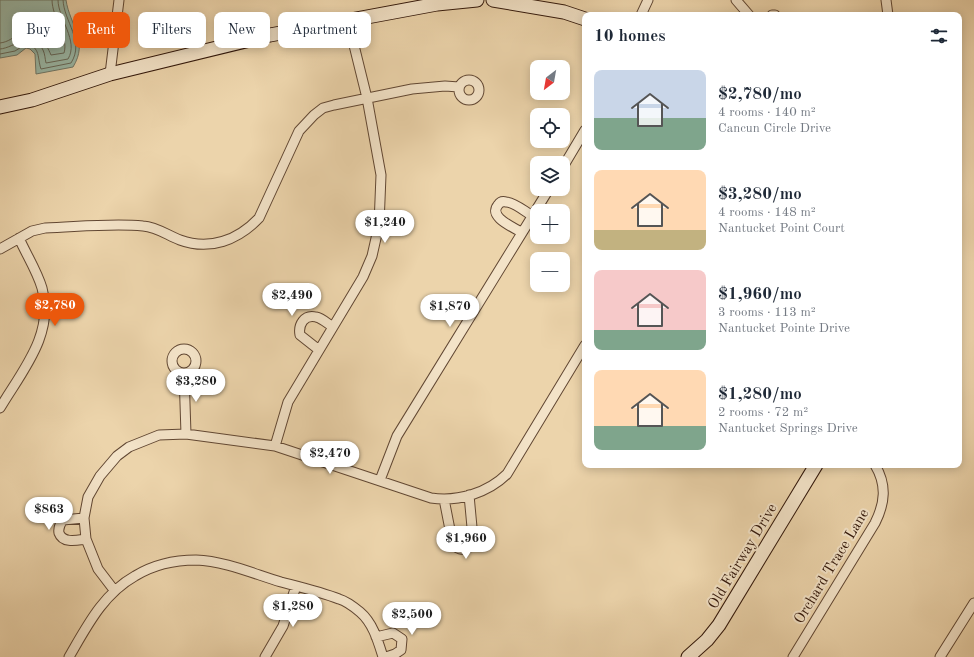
<!DOCTYPE html>
<html lang="en">
<head>
<meta charset="utf-8">
<style>
  body { margin:0; font-family:"Old Standard TT",serif; background:#f2f2f3; color:#1f2937; height:100vh; display:flex; flex-direction:column; font-size:15px; white-space:nowrap }
  * { box-sizing:border-box; margin:0 }
  p { font-size:13px; color:#747a83 }
  .icon { flex:none; width:22px; height:22px; fill:none; stroke:currentColor; stroke-width:2; stroke-linecap:round; stroke-linejoin:round }
  .map { position:relative; flex:1; overflow:hidden }
  .details { position:absolute; left:582px; top:12px; width:380px; height:456px; display:flex; flex-direction:column; background:#fff; border-radius:8px; box-shadow:0 2px 10px #0003 }
  .details>* { flex:none }
  .top-card { position:absolute; left:12px; top:12px; width:380px; height:36px; display:flex; gap:8px }
  .needle { width:26px; rotate:211deg }
  .buttons { position:absolute; left:530px; top:60px; display:grid; gap:8px }
  .buttons a { display:grid; place-items:center; width:40px; height:40px; border-radius:8px; background:#fff; box-shadow:0 2px 10px #0003; font-size:20px }
  .price { position:absolute; translate:-50% -34px; padding:0 9px; border-radius:14px; background:#fff; color:#222; font-size:13px; line-height:26px; filter:drop-shadow(0 1px 2px #0008) }
  .price::after { content:''; position:absolute; left:50%; top:24px; width:12px; height:9px; margin-left:-6px; background:inherit; clip-path:polygon(0 0,100% 0,50% 100%) }
  .price.current { background:#ea580c; color:#fff }
  ul { padding:0; list-style:none }
  li { display:flex; align-items:center; gap:12px; height:100px; padding:0 12px }
  li span { display:grid; place-items:center; flex:none; width:112px; height:80px; border-radius:8px; color:#555 }
  li>.icon { margin-inline-start:auto }
  span .icon { width:48px; height:48px; fill:#fffc; stroke-width:1 }
  li b { font-size:17px }
  h2 { display:flex; justify-content:space-between; align-items:center; height:48px; padding:0 12px; font-size:17px }
  .tag { padding:0 14px; border-radius:8px; background:#fff; box-shadow:0 2px 10px #0003; font-size:14px; line-height:36px }
  .tag.current { background:#ea580c; color:#fff }
  .map>svg:first-child { display:block }
  .water { fill:#99b8a7; stroke:#707869 }
  .lines { fill:none; stroke-linecap:round; stroke-linejoin:round }
  .shore { stroke:#666859; stroke-width:1 }
  .street-casing { stroke:#614733; stroke-width:11 }
  .secondary-casing { stroke:#33180b; stroke-width:15 }
  .street { stroke:#f3e3c8; stroke-width:9 }
  .secondary { stroke:#f3e3c8; stroke-width:13 }
  .labels { text-anchor:middle; stroke-width:4; stroke-linejoin:round; paint-order:stroke }
  .street-label { font-size:15px; fill:#33180b; stroke:#f3e3c8 }
</style>
</head>
<body>
<div class="map">
<svg width="974" height="657" viewBox="0 0 974 657">
  <rect width="100%" height="100%" fill="#ecd4ab"/>
  <filter id="stains"><feTurbulence type="fractalNoise" baseFrequency=".005" numOctaves="4"/><feColorMatrix values="0 0 0 0 .2 0 0 0 0 .09 0 0 0 0 .02 0 0 0 .5 -.17"/></filter>
  <radialGradient id="worn" r=".72"><stop offset=".6" stop-color="#630" stop-opacity="0"/><stop offset="1" stop-color="#630" stop-opacity=".3"/></radialGradient>
  <!-- water -->
  <path class="water" d="M0,0H66C70,26 89,41 73,67L36,74L35,54L30,49L26,48L17,55L0,58Z"/>
  <g class="lines">
    <!-- shore -->
    <path class="shore" d="M0,43C9,42 13,37 20,34C37,29 46,43 51,55L64,53C69,37 52,18 52,0
      M0,49C15,48 32,28 43,50C45,54 45,59 46,63L68,59C79,41 58,19 58,0
      M0,54L15,51L26,44C41,47 37,58 41,69L71,63C85,41 64,22 63,0"/>
    <defs>
      <path id="street" d="M736,0L749,15
        M886,0L888,15
        M641,15L648,0
        M772,15H775
        M110,74L119,0
        M459 90a10 10 0 1 1 20 0a10 10 0 1 1-20 0Z
        M563,167L585,130
        M521,232C513,227 488,217 498,205C500,202 503,201 506,202C514,202 524,211 531,215
        M0,249L32,231L45,228C77,227 111,223 143,226C157,227 167,235 180,240C210,251 238,240 259,218L299,131L314,115L323,108L334,105L412,89L445,86L459,87
        M172 361a12 12 0 1 1 24 0a12 12 0 1 1-24 0Z
        M319,350L300,335C298,325 304,314 316,317C322,318 328,324 333,327
        M184,373L186,434
        M0,408C22,371 55,334 42,288C37,271 26,254 19,238
        M275,446L288,402L363,277L372,256L379,225L381,175L367,98L348,21
        M380,480L397,436L549,189
        M444,499L453,545C459,550 465,551 470,546L473,538L469,495
        M84,518L63,520C60,524 58,528 59,533C63,544 78,540 86,539
        M114,590L98,569L86,539L84,518L88,497L100,476L117,456L129,447L159,435L186,434L275,446L431,498C458,502 488,493 507,474L585,345
        M376,637L393,633L402,639L401,650L395,654L386,657
        M69,657C87,626 103,594 135,576C153,565 175,560 196,560C225,561 254,574 281,582C300,587 321,592 339,599C346,601 354,607 360,612C373,623 378,641 383,657
        M265,657L283,626L296,586
        M793,657L875,523C885,503 887,485 875,465
        M940,657L974,603"/>
      <path id="secondary" d="M493,0L564,12L585,19
        M0,107L32,100L110,74L270,35L437,4L477,0
        M688,657L707,640L719,625L816,465"/>
    </defs>
    <!-- street casing -->
    <use href="#street" class="street-casing"/>
    <!-- secondary casing -->
    <use href="#secondary" class="secondary-casing"/>
    <!-- street -->
    <use href="#street" class="street"/>
    <!-- secondary -->
    <use href="#secondary" class="secondary"/>
  </g>
  <g class="labels">
    <!-- street labels -->
    <g class="street-label">
      <text transform="translate(742 556) rotate(-59)" y="5">Old Fairway Drive</text>
      <text transform="translate(831 566) rotate(-59)" y="5">Orchard Trace Lane</text>
    </g>
  </g>
  <rect width="100%" height="100%" filter="url(#stains)"/>
  <rect width="100%" height="100%" fill="url(#worn)"/>
</svg>
<div class="buttons">
<a><svg class="needle" viewBox="-14 -14 28 28"><path d="M0-13l5 13h-10z" fill="#e53935"/><path d="M0 13l5-13h-10z" fill="#747a83"/></svg></a>
<a><svg class="icon" aria-label="locate" viewBox="0 0 24 24"><circle cx="12" cy="12" r="6"/><path d="M12 2v4M12 18v4M2 12h4M18 12h4"/></svg></a>
<a><svg class="icon" aria-label="layers" viewBox="0 0 24 24"><path d="M12 4l9 5-9 5-9-5zM3 14l9 5 9-5"/></svg></a>
<a>+</a>
<a>−</a>
</div>
<b class="price" style="left:385px;top:244px">$1,240</b>
<b class="price" style="left:292px;top:317px">$2,490</b>
<b class="price current" style="left:55px;top:327px">$2,780</b>
<b class="price" style="left:450px;top:328px">$1,870</b>
<b class="price" style="left:196px;top:403px">$3,280</b>
<b class="price" style="left:330px;top:475px">$2,470</b>
<b class="price" style="left:49px;top:531px">$863</b>
<b class="price" style="left:466px;top:560px">$1,960</b>
<b class="price" style="left:293px;top:628px">$1,280</b>
<b class="price" style="left:412px;top:636px">$2,500</b>
<div class="top-card">
<a class="tag">Buy</a>
<a class="tag current">Rent</a>
<a class="tag">Filters</a>
<a class="tag">New</a>
<a class="tag">Apartment</a>
</div>
<section class="details">
<h2>10 homes<svg class="icon" aria-label="filters" viewBox="0 0 24 24"><path d="M4 7h16M4 17h16"/><circle cx="9" cy="7" r="2"/><circle cx="15" cy="17" r="2"/></svg></h2>
<ul>
<li><span style="background:linear-gradient(#c9d6e8 60%,#7fa58c 0)"><svg class="icon" aria-label="home" viewBox="0 0 24 24"><path d="M3 11l9-7 9 7M6 9v11h12V9"/></svg></span><div><b>$2,780/mo</b><p>4 rooms · 140 m²</p><p>Cancun Circle Drive</p></div></li>
<li><span style="background:linear-gradient(#ffd9b3 75%,#c2b280 0)"><svg class="icon" aria-label="home" viewBox="0 0 24 24"><path d="M3 11l9-7 9 7M6 9v11h12V9"/></svg></span><div><b>$3,280/mo</b><p>4 rooms · 148 m²</p><p>Nantucket Point Court</p></div></li>
<li><span style="background:linear-gradient(#f6c9c9 75%,#7fa58c 0)"><svg class="icon" aria-label="home" viewBox="0 0 24 24"><path d="M3 11l9-7 9 7M6 9v11h12V9"/></svg></span><div><b>$1,960/mo</b><p>3 rooms · 113 m²</p><p>Nantucket Pointe Drive</p></div></li>
<li><span style="background:linear-gradient(#ffd9b3 70%,#7fa58c 0)"><svg class="icon" aria-label="home" viewBox="0 0 24 24"><path d="M3 11l9-7 9 7M6 9v11h12V9"/></svg></span><div><b>$1,280/mo</b><p>2 rooms · 72 m²</p><p>Nantucket Springs Drive</p></div></li>
</ul>
</section>
</div>
</body>
</html>
